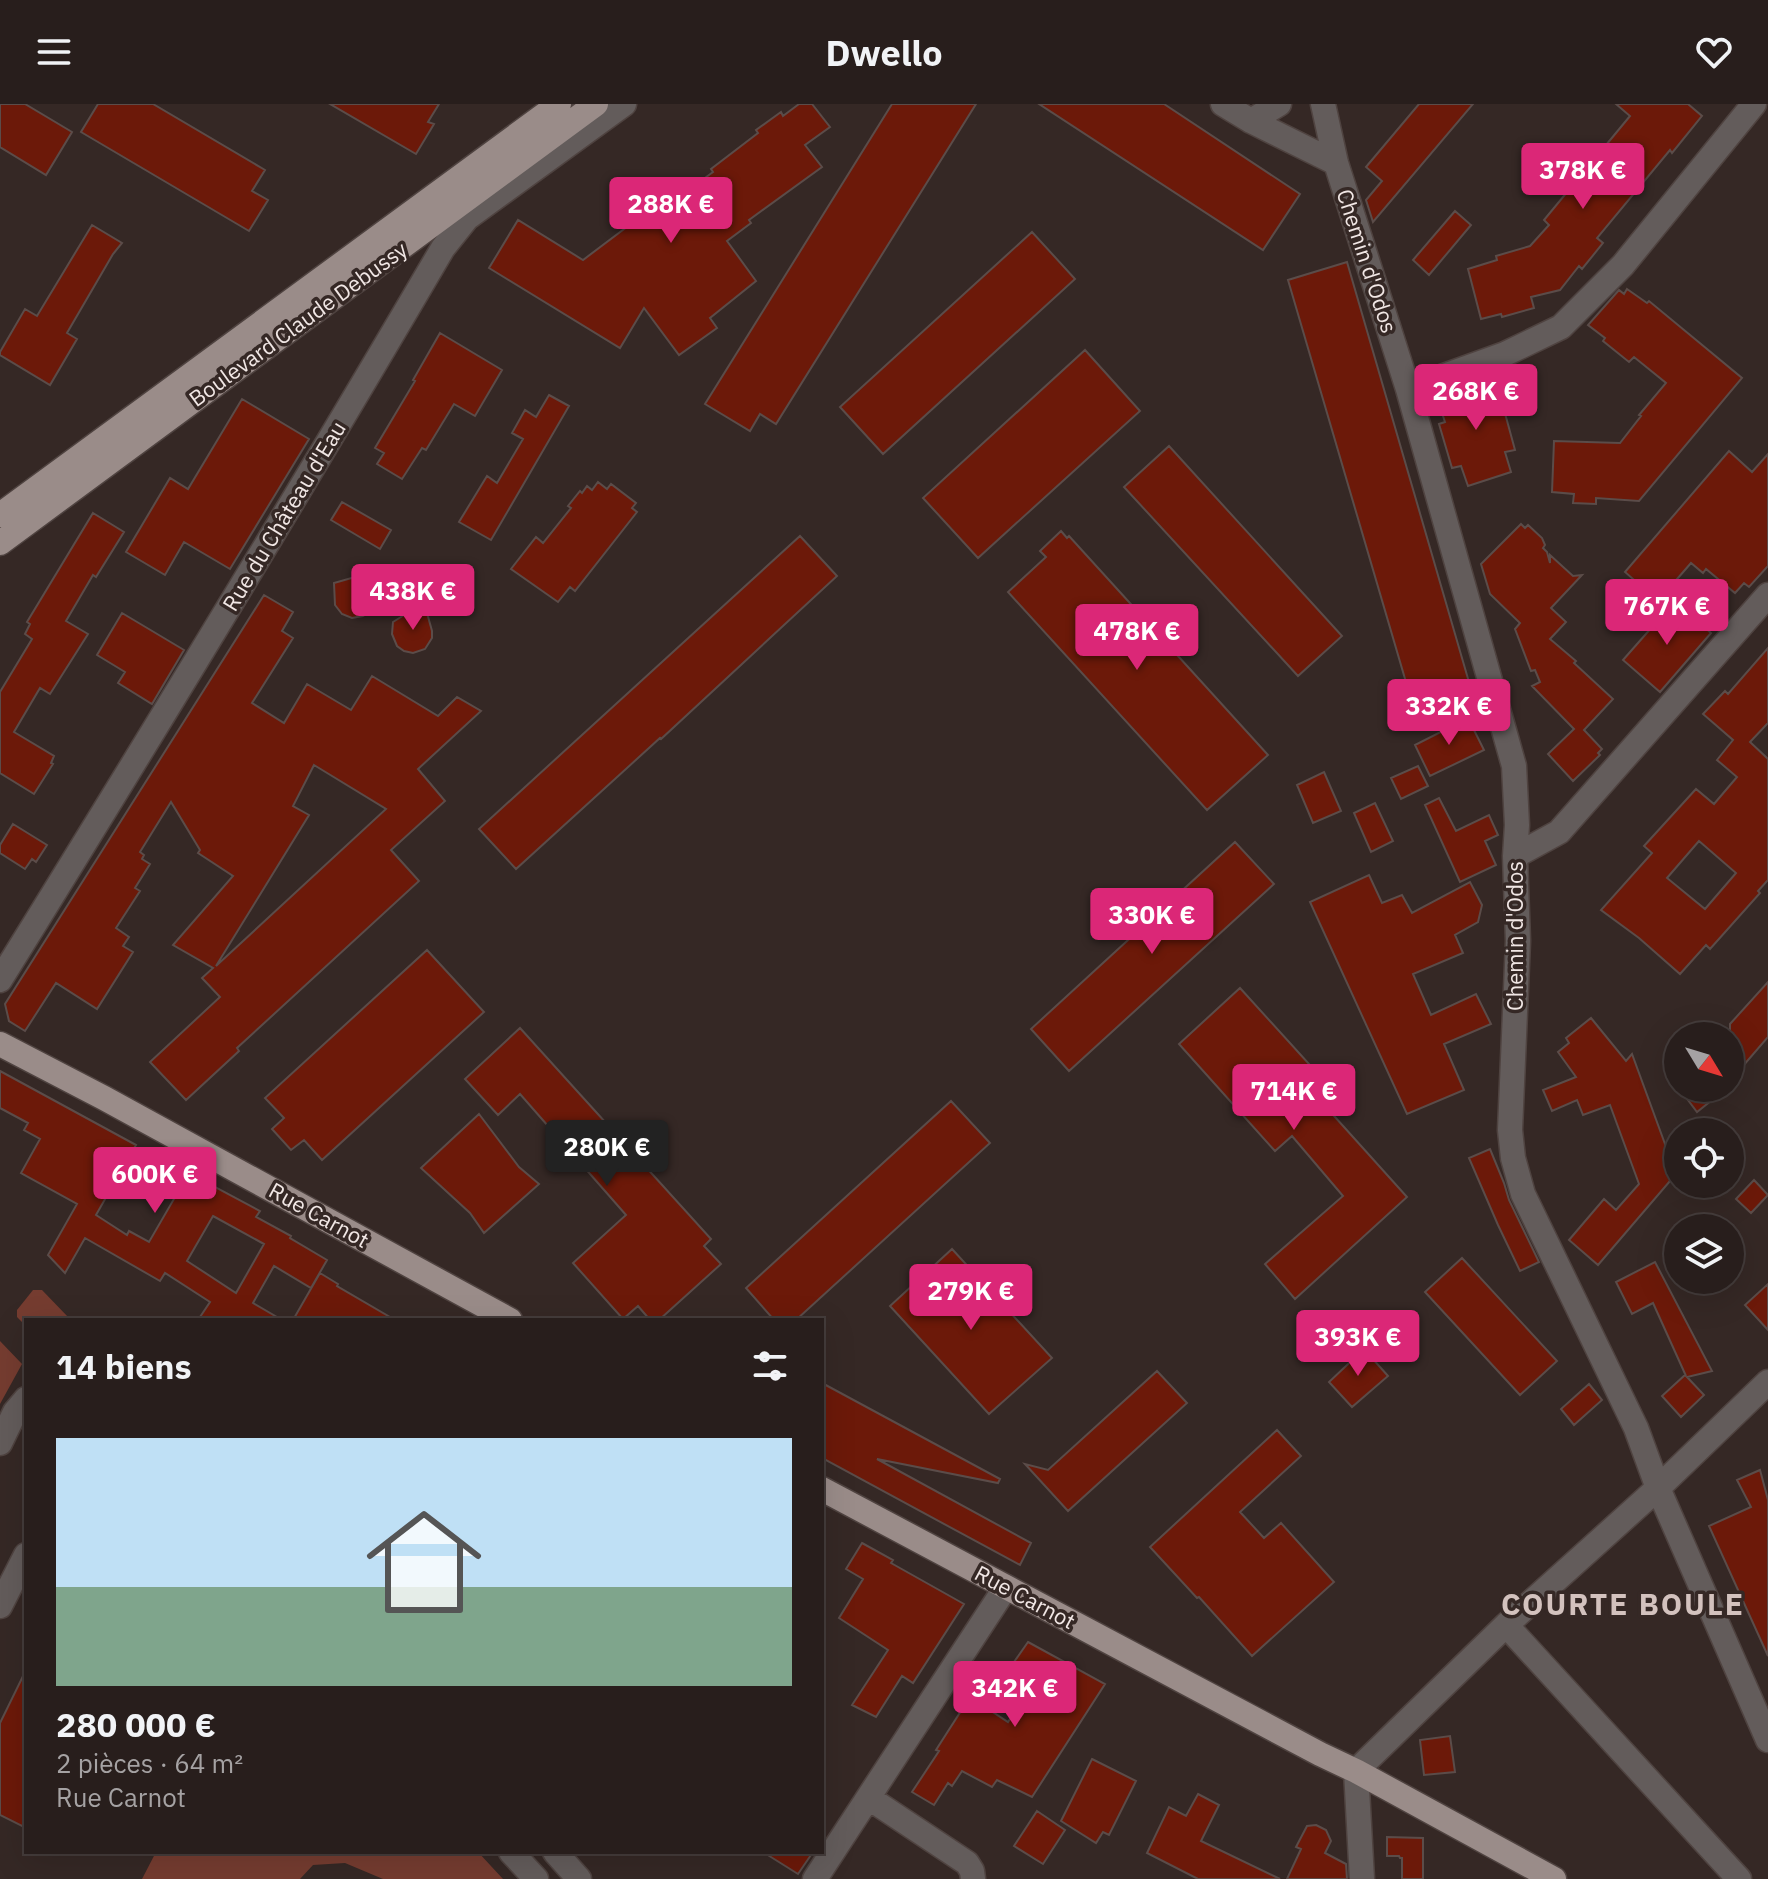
<!DOCTYPE html>
<html lang="fr">
<head>
<meta charset="utf-8">
<style>
  body { margin:0; font-family:"IBM Plex Sans",sans-serif; background:#342b29; color:#f1f3f6; height:100vh; display:flex; flex-direction:column; font-size:30px; white-space:nowrap }
  * { box-sizing:border-box; margin:0 }
  p { font-size:26px; color:#a5a2a3 }
  .icon { flex:none; width:44px; height:44px; fill:none; stroke:currentColor; stroke-width:2; stroke-linecap:round; stroke-linejoin:round }
  .map { position:relative; flex:1; overflow:hidden }
  .details { position:absolute; left:24px; top:1214px; width:800px; height:536px; display:flex; flex-direction:column; background:#281e1c; border-radius:0px; box-shadow:0 8px 32px #0002,0 0 0 2px #443c3b }
  .details>* { flex:none }
  .needle { width:52px; rotate:128deg }
  .tools { position:absolute; left:1664px; top:918px; display:grid; gap:16px }
  .tools a { display:grid; place-items:center; width:80px; height:80px; border-radius:50%; background:#281e1c; box-shadow:0 8px 32px #0002,0 0 0 2px #443c3b; font-size:40px }
  .price { position:absolute; translate:-50% -68px; padding:0 18px; border-radius:8px; background:#db2777; color:#fff; font-size:26px; line-height:52px; filter:drop-shadow(0 2px 4px #0008) }
  .price::after { content:''; position:absolute; left:50%; top:48px; width:24px; height:18px; margin-left:-12px; background:inherit; clip-path:polygon(0 0,100% 0,50% 100%) }
  .price.current { background:#222; color:#fff }
  ul { padding:0; list-style:none }
  li { display:grid; align-content:center; gap:16px; height:424px; padding:0 32px }
  li+li { border-top:2px solid #443c3b }
  li span { display:grid; place-items:center; height:248px; border-radius:0px; color:#555 }
  li>.icon { margin-inline-start:auto }
  span .icon { width:144px; height:144px; fill:#fffc; stroke-width:1 }
  li b { font-size:34px }
  h2 { display:flex; justify-content:space-between; align-items:center; height:96px; padding:0 32px; font-size:34px }
  header { display:flex; justify-content:space-between; align-items:center; height:104px; padding:0 32px; background:#281e1c; font-size:36px; font-weight:700 }
  .map>svg:first-child { display:block }
  .green { fill:#753c30 }
  .building { fill:#6c1909; stroke:#5b4c49; stroke-width:2; fill-rule:evenodd }
  .lines { fill:none; stroke-linecap:round; stroke-linejoin:round }
  .minor-casing { stroke:#4f4340; stroke-width:27 }
  .major-casing { stroke:#4f4340; stroke-width:27 }
  .minor { stroke:#635c5b; stroke-width:24 }
  .major { stroke:#9a8c89; stroke-width:24 }
  .labels { text-anchor:middle; stroke-width:7; stroke-linejoin:round; paint-order:stroke }
  .street-label { font-size:22px; fill:#f1e7e5; stroke:#352825 }
  .district-label { font-size:30px; font-weight:bold; letter-spacing:2px; fill:#d3c2be; stroke:#352825 }
</style>
</head>
<body>
<header><svg class="icon" aria-label="menu" viewBox="0 0 24 24"><path d="M4 6h16M4 12h16M4 18h16"/></svg>Dwello<svg class="icon" aria-label="heart" viewBox="0 0 24 24"><path d="M12 20l-8-8c-3-5 5-10 8-4 3-6 11-1 8 4z"/></svg></header>
<div class="map">
<svg width="1768" height="1775" viewBox="0 0 1768 1775">
  <rect width="100%" height="100%" fill="#352825"/>
  <!-- green -->
  <path class="green" d="M33,1186H42L69,1214L68,1216H26V1222L17,1213V1206Z
    M0,1237L22,1260L0,1300Z
    M156,1748H478L503,1775H383L345,1759L313,1761L300,1775H142Z"/>
  <!-- building -->
  <path class="building" d="M0,0H25L72,28L46,71L0,43Z
    M98,0H153L265,66L252,87L268,96L249,127L81,28Z
    M330,0H439L428,18L434,20L416,50Z
    M799,0H812L830,23L805,41L822,63L749,116L751,119L727,137L756,177L710,214L717,224L679,251L644,204L620,244L489,164L518,116L583,156L660,98L664,104L713,68L711,65L758,29L756,26L781,8L783,12Z
    M892,0H976L776,320L760,310L750,327L705,300Z
    M1039,0H1164L1300,90L1263,146Z
    M1419,0H1473L1373,118L1366,96L1382,77L1366,63Z
    M1616,0H1688L1702,12L1672,49L1670,46L1597,134L1603,139L1582,165L1579,162L1560,186L1531,193L1534,204L1502,213L1501,210L1481,215L1468,165L1497,156L1496,152L1530,142L1549,121L1544,116L1630,12Z
    M1455,107L1471,121L1429,171L1413,156Z
    M92,121L122,139L113,150L67,229L77,235L50,281L0,251V248L25,205L37,212Z
    M1032,128L1075,175L883,350L840,303Z
    M1347,158L1471,585L1413,602L1288,176Z
    M1627,185L1647,199L1649,197L1742,274L1639,397L1596,394V400L1573,399L1574,390L1552,388L1554,337L1620,339L1641,312L1639,311L1666,279L1634,253L1629,258L1603,237L1605,234L1588,221L1619,186L1624,190Z
    M440,229L502,266L475,312L454,300L426,346L422,344L402,375L377,360L384,349L375,344L415,277L413,276Z
    M1085,246L1140,307L978,454L923,394Z
    M1490,274L1497,304L1503,302L1515,346L1505,348L1511,368L1468,382L1461,362L1452,364L1439,320L1445,318L1442,309L1445,307L1441,289Z
    M549,291L569,302L491,436L459,418L487,372L497,379L523,335L512,329L525,306L536,313Z
    M242,295L309,335L230,465L184,438L165,471L126,448L170,374L188,385Z
    M1169,342L1342,532L1298,572L1124,383Z
    M1729,347L1752,368L1768,350V462L1749,483L1744,479L1735,489L1706,465L1703,469L1691,459L1658,497L1625,468Z
    M598,378L607,385L611,380L636,399L632,404L637,408L575,487L570,483L558,498L511,465L536,433L543,439L571,404L568,402L580,387L582,389L587,382L592,386Z
    M342,398L391,426L380,445L331,416Z
    M93,409L124,428L96,473L93,471L66,517L88,530L50,590L40,584L14,628L54,652L51,659L53,660L34,690L0,669V588L32,535L25,530L30,520L27,518Z
    M1521,420L1525,424L1528,421L1542,434L1545,441L1543,444L1547,448L1550,459V451L1573,472L1582,471L1551,504L1566,518L1550,535L1576,557L1574,559L1613,595L1584,626L1602,645L1598,649L1600,651L1573,677L1548,650L1574,625L1532,582L1540,578L1535,566L1531,567L1515,525L1520,519L1490,490L1481,460Z
    M1061,427L1067,434L1069,432L1268,651L1207,706L1008,488L1046,453L1040,447Z
    M800,432L837,472L661,635L660,634L516,765L479,725Z
    M355,473L366,475L373,484L374,505L363,512L352,514L342,510L335,501L334,479Z
    M264,491L293,508L282,527L293,534L252,599L284,619L307,580L351,606L372,572L438,612L457,593L481,607L418,665L445,697L391,746L419,777L237,944L239,947L186,996L150,958L220,893L202,874L213,864L173,841L233,772L198,749L200,746L171,698L140,748L144,751L142,755L150,760L135,784L140,787L116,824L129,833L123,842L133,848L97,905L56,879L25,927L9,917L5,900ZM314,661L386,705L216,862L309,711L293,702Z
    M1675,497L1711,529L1660,588L1623,556Z
    M409,508L427,509L432,527V534L425,545L413,549L404,547L397,542L392,530L393,518Z
    M122,509L184,546L152,600L118,579L125,568L97,551Z
    M1768,544V619L1750,638L1768,655V776L1758,787L1760,789L1710,845L1706,841L1680,870L1639,834L1601,806L1652,749L1644,742L1696,685L1714,700L1737,673L1717,656L1733,636L1703,610L1725,587L1728,590ZM1699,737L1736,769L1705,805L1667,774Z
    M1468,614L1484,646L1430,672L1415,641Z
    M1418,662L1428,682L1401,695L1391,674Z
    M1324,668L1341,707L1313,719L1297,681Z
    M1439,694L1456,727L1489,711L1498,731L1485,737L1496,761L1460,778L1425,701Z
    M1375,699L1393,737L1371,748L1354,709Z
    M13,720L47,741L36,758L32,755L25,765L0,749V741Z
    M1235,738L1274,780L1069,967L1031,925Z
    M1369,771L1382,799L1402,791L1412,809L1470,778L1482,801L1478,818L1455,831L1463,849L1413,870L1431,911L1476,890L1491,920L1444,940L1464,986L1407,1010L1310,798Z
    M427,846L484,908L322,1056L304,1036L291,1046L272,1025L284,1014L265,994Z
    M1768,878V933L1730,977V920Z
    M1240,884L1338,992L1326,1003L1407,1093L1295,1195L1265,1160L1343,1092L1292,1032L1275,1047L1179,940Z
    M1591,914L1626,957L1632,950L1676,1070L1598,1161L1569,1136L1604,1095L1616,1106L1639,1080L1610,1001L1583,1011L1577,996L1552,1007L1543,986L1576,973L1558,948L1569,939L1566,934Z
    M520,924L711,1135L704,1142L721,1160L659,1216H650L638,1202L623,1215L573,1159L626,1111L520,990L498,1011L465,975Z
    M0,967L136,1041L96,1111L127,1131L129,1127L149,1138L189,1069L260,1107L256,1113L291,1132L290,1134L327,1156L311,1184L274,1162L253,1199L282,1216H198L210,1198L165,1169L160,1177L85,1134L65,1169L48,1151L77,1100L21,1069L40,1035L24,1026L28,1019L0,1004ZM213,1112L264,1140L236,1189L187,1157Z
    M1679,984H1727L1697,1008Z
    M951,997L990,1039L796,1216H774L746,1184Z
    M479,1010L519,1063L539,1080L484,1129L470,1109L421,1064Z
    M1490,1045L1504,1079L1509,1096L1539,1158L1520,1167L1498,1121L1469,1054Z
    M1754,1076L1768,1091L1751,1109L1736,1095Z
    M952,1145L1052,1254L989,1310L890,1202Z
    M1462,1154L1557,1257L1520,1291L1425,1188Z
    M1655,1158L1712,1267L1687,1273L1704,1291L1681,1313L1662,1292L1685,1271L1686,1272L1653,1199L1632,1210L1616,1178Z
    M320,1169L338,1180L337,1182L395,1216H293Z
    M1768,1180V1226L1745,1201Z
    M1364,1245L1388,1272L1352,1303L1329,1278Z
    M1157,1267L1187,1299L1068,1407L1025,1360L1048,1366Z
    M822,1279L1000,1375L998,1379L877,1355L1031,1439L1020,1461L822,1354Z
    M1589,1280L1602,1296L1574,1321L1561,1305Z
    M1277,1326L1301,1352L1240,1408L1264,1434L1281,1419L1334,1478L1252,1552L1199,1493L1197,1494L1150,1443Z
    M1760,1366L1768,1396V1552L1709,1422L1751,1403L1737,1376Z
    M862,1439L893,1456L891,1459L964,1500L913,1579L902,1572L876,1613L852,1601L888,1546L839,1514L863,1475L846,1465Z
    M1028,1538L1105,1580L1032,1693L997,1676L992,1683L962,1667L952,1682L948,1679L934,1701L912,1688L939,1647L936,1646L970,1593L1008,1618L1030,1585L1005,1571Z
    M26,1566V1724L0,1711V1619Z
    M1450,1632L1455,1668L1424,1671L1420,1636Z
    M1092,1655L1136,1677L1109,1731L1103,1728L1096,1739L1061,1717Z
    M1198,1690L1219,1701L1201,1737L1280,1775H1198L1147,1749L1169,1703L1186,1712Z
    M1037,1707L1065,1726L1043,1760L1014,1742Z
    M1316,1721L1326,1726L1331,1737L1325,1749L1346,1760L1347,1775H1287L1301,1745L1296,1743L1307,1722Z
    M1387,1733L1423,1734V1775H1402V1754H1400L1399,1752H1387Z
    M763,1748H813L798,1770Z"/>
  <g class="lines">
    <defs>
      <path id="minor" d="M1223,0L1251,17L1336,59
        M1323,0L1336,59L1408,285L1514,662L1517,721L1515,752L1518,837L1510,1026L1513,1054L1523,1090L1636,1324L1658,1384L1768,1636
        M1251,17L1279,0
        M1408,285L1505,250L1561,223L1623,161L1754,0
        M1515,752L1559,728L1768,491
        M0,876C150,634 299,390 443,144L467,114L624,0
        M0,1339L15,1308L26,1295
        M0,1502L26,1451
        M1506,1521L1739,1775
        M869,1694L967,1759L972,1767L973,1775
        M511,1748L536,1775
        M555,1748L579,1775
        M815,1775L1006,1483
        M1362,1775L1356,1667L1506,1521L1658,1384L1768,1278"/>
      <path id="major" d="M0,411L559,0
        M0,439L596,0
        M0,940L104,994L510,1216
        M822,1385L1320,1650L1356,1667L1554,1775"/>
    </defs>
    <!-- minor casing -->
    <use href="#minor" class="minor-casing"/>
    <!-- major casing -->
    <use href="#major" class="major-casing"/>
    <!-- minor -->
    <use href="#minor" class="minor"/>
    <!-- major -->
    <use href="#major" class="major"/>
  </g>
  <g class="labels">
    <!-- street labels -->
    <g class="street-label">
      <text transform="translate(1367 157) rotate(72)" y="8">Chemin d'Odos</text>
      <text transform="translate(298 220) rotate(-36)" y="8">Boulevard Claude Debussy</text>
      <text transform="translate(284 412) rotate(-59)" y="8">Rue du Château d'Eau</text>
      <text transform="translate(1515 832) rotate(-90)" y="8">Chemin d'Odos</text>
      <text transform="translate(319 1111) rotate(29)" y="8">Rue Carnot</text>
      <text transform="translate(1025 1493) rotate(28)" y="8">Rue Carnot</text>
    </g>
    <!-- district labels -->
    <g class="district-label">
      <text x="1623" y="1511">COURTE BOULE</text>
    </g>
  </g>
</svg>
<div class="tools">
<a><svg class="needle" viewBox="-14 -14 28 28"><path d="M0-13l5 13h-10z" fill="#e53935"/><path d="M0 13l5-13h-10z" fill="#a5a2a3"/></svg></a>
<a><svg class="icon" aria-label="locate" viewBox="0 0 24 24"><circle cx="12" cy="12" r="6"/><path d="M12 2v4M12 18v4M2 12h4M18 12h4"/></svg></a>
<a><svg class="icon" aria-label="layers" viewBox="0 0 24 24"><path d="M12 4l9 5-9 5-9-5zM3 14l9 5 9-5"/></svg></a>
</div>
<b class="price" style="left:1583px;top:107px">378K €</b>
<b class="price" style="left:671px;top:141px">288K €</b>
<b class="price" style="left:1476px;top:328px">268K €</b>
<b class="price" style="left:413px;top:528px">438K €</b>
<b class="price" style="left:1667px;top:543px">767K €</b>
<b class="price" style="left:1137px;top:568px">478K €</b>
<b class="price" style="left:1449px;top:643px">332K €</b>
<b class="price" style="left:1152px;top:852px">330K €</b>
<b class="price" style="left:1294px;top:1028px">714K €</b>
<b class="price current" style="left:607px;top:1084px">280K €</b>
<b class="price" style="left:155px;top:1111px">600K €</b>
<b class="price" style="left:971px;top:1228px">279K €</b>
<b class="price" style="left:1358px;top:1274px">393K €</b>
<b class="price" style="left:1015px;top:1625px">342K €</b>
<section class="details">
<h2>14 biens<svg class="icon" aria-label="filters" viewBox="0 0 24 24"><path d="M4 7h16M4 17h16"/><circle cx="9" cy="7" r="2"/><circle cx="15" cy="17" r="2"/></svg></h2>
<ul>
<li><span style="background:linear-gradient(#bfe0f5 60%,#7fa58c 0)"><svg class="icon" aria-label="home" viewBox="0 0 24 24"><path d="M3 11l9-7 9 7M6 9v11h12V9"/></svg></span><div><b>280 000 €</b><p>2 pièces · 64 m²</p><p>Rue Carnot</p></div></li>
</ul>
</section>
</div>
</body>
</html>
